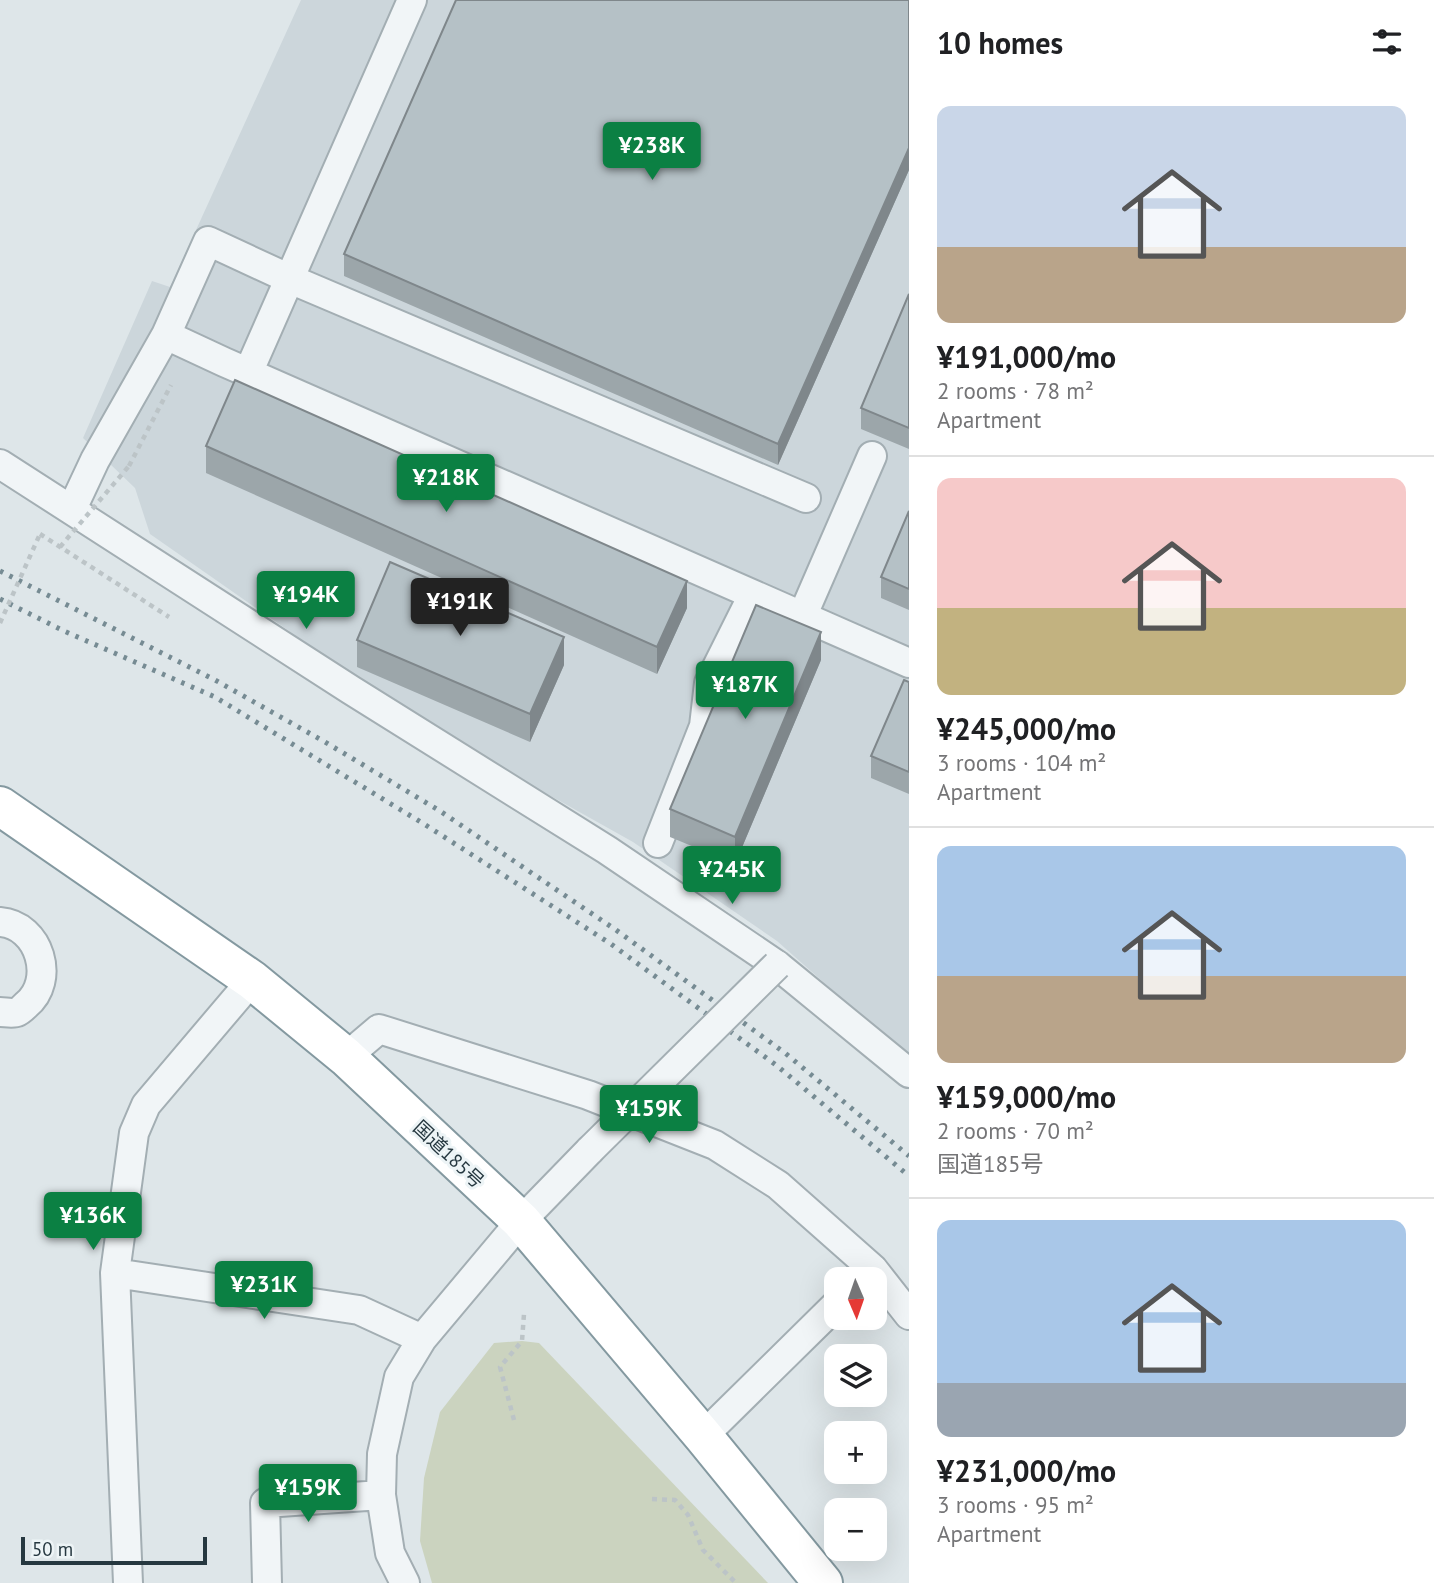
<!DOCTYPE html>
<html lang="en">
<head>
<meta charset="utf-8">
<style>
  body { margin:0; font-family:"PT Sans","Noto Sans JP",sans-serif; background:#f6f6f6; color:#202124; height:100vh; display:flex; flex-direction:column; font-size:26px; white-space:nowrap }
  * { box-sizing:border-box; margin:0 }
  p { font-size:23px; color:#757577 }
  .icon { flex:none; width:38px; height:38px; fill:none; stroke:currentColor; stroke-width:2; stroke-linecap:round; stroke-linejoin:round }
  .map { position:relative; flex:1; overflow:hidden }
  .side { display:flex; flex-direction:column; background:#fff; width:525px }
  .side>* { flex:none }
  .needle { width:46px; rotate:178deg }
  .fabs { position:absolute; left:824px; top:1267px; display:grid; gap:14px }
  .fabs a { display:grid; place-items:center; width:63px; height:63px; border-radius:14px; background:#fff; box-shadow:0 7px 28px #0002; font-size:35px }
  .scale { position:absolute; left:21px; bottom:18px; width:186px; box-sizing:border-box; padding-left:7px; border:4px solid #263840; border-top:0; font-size:19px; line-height:24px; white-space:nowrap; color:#263840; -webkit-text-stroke:5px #edf4f6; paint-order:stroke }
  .price { position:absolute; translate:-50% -60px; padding:0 16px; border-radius:7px; background:#0b8043; color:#fff; font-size:23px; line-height:46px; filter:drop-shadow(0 2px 4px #0008) }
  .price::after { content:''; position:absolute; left:50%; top:42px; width:21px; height:16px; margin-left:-10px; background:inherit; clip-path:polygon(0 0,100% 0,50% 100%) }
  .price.current { background:#222; color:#fff }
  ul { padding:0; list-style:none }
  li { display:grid; align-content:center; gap:14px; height:371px; padding:0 28px }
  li+li { border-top:2px solid #e0e0e0 }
  li span { display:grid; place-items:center; height:217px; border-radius:14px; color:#555 }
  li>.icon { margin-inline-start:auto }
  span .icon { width:126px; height:126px; fill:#fffc; stroke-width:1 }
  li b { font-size:30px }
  h2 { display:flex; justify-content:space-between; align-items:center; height:84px; padding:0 28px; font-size:30px }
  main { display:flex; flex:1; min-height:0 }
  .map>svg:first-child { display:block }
  .built { fill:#ccd6db }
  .green { fill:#cbd3bf }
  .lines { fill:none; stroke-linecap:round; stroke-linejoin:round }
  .minor-casing { stroke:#a3aeb3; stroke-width:32 }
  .highway-casing { stroke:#8499a0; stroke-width:42 }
  .path { stroke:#bcc4c7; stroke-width:4.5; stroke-dasharray:5 5; stroke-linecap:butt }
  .minor { stroke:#f1f5f7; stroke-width:28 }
  .highway { stroke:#fff; stroke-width:38 }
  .rail { stroke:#768b93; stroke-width:5; stroke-dasharray:3.5 7; stroke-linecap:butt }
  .minor-bridge-casing { stroke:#a3aeb3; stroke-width:32; stroke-linecap:butt }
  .path-bridge { stroke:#bcc4c7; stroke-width:4.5; stroke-dasharray:5 5; stroke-linecap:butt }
  .minor-bridge { stroke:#f1f5f7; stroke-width:28 }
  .wall { fill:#9ca6aa }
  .shaded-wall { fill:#7f878b }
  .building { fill:#b5c1c6; stroke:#7f878b; stroke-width:2 }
  .labels { text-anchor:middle; stroke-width:6; stroke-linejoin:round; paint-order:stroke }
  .street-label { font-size:19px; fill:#263840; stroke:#edf4f6 }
</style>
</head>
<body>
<main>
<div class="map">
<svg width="909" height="1583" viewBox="0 0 909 1583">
  <rect width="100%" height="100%" fill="#dee6e9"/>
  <!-- built -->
  <path class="built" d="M301,0H909V1058L777,941L633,842L499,767L345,670L150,534L135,488L83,438L152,281L170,287Z"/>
  <!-- green -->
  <path class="green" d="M522,1341L539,1343L768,1583H432L420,1541L424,1478L440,1412L494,1343Z"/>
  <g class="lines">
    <defs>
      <path id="minor" d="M166,335L224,362L909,663
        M248,373L412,0
        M0,464L351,690L607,850L777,965L909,1073
        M72,509L95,460L166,335L208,241L290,279L806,498
        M802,617L872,456
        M658,843L704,726L709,683L753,595
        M0,922C40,925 56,981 26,1005C23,1008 20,1011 17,1012C13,1014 5,1012 0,1012
        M346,1057L379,1029L588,1095L715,1145L778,1185L873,1269L909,1315
        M115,1273L359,1310L422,1339
        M703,1436L836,1305
        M128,1583L115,1273L134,1133L146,1105L252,980
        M267,1583L265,1503L381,1495
        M405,1583L390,1553L381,1495L382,1454L399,1377L422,1339L521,1221L590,1150"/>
      <path id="highway" d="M0,806L252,980L346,1057L521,1221L703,1436L823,1583"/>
    </defs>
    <!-- minor casing -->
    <use href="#minor" class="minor-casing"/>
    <!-- highway casing -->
    <use href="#highway" class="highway-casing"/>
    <!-- path -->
    <path class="path" d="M129,466L171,385
      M40,534L169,617
      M514,1420L500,1367L522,1341L524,1314
      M652,1499L675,1500L688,1515L703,1550L736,1583"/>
    <!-- minor -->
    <use href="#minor" class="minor"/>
    <!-- highway -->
    <use href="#highway" class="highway"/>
    <!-- rail -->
    <path class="rail" d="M0,571L215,680L325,742L440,811L616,930L785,1053L909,1156
      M0,599L64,631L215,697L424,824L611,944L776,1065L909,1176"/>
    <defs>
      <path id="minor-bridge" d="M590,1150L777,965"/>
    </defs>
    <!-- minor-bridge casing -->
    <use href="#minor-bridge" class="minor-bridge-casing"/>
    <!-- path-bridge -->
    <path class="path-bridge" d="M60,547L129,466
      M0,623L40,534"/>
    <!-- minor-bridge -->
    <use href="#minor-bridge" class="minor-bridge"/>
  </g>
  <!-- wall -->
  <path class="wall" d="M909,0V170L778,465L344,276V254Z
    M909,294V449L861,429V408Z
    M206,446L687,608L657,674L206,473Z
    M909,511V610L881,598V577Z
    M357,640L564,665L530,742L357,667Z
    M821,660L735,864L670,837V809Z
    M909,682V794L871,778V756Z"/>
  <!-- shaded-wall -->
  <path class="shaded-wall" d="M909,148V170L778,465V444Z
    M687,581V608L657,674V647Z
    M821,632V660L735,864V837Z
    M564,637V665L530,742V714Z"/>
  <!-- building -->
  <path class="building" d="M456,0H909V148L778,444L344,254Z
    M909,294V428L861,408Z
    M235,380L687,581L657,647L206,446Z
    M909,511V589L881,577Z
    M390,562L564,637L530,714L357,640Z
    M756,605L821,632L735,837L670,809Z
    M904,680L909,682V772L871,756Z"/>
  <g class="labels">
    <!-- street labels -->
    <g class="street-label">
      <text transform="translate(449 1154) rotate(43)" y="7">国道185号</text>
    </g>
  </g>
</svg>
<div class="fabs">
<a><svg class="needle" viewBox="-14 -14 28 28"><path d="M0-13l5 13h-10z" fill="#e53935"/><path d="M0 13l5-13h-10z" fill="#757577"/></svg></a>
<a><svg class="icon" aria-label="layers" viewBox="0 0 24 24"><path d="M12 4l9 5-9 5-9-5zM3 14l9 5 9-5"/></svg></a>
<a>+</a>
<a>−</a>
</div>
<div class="scale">50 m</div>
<b class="price" style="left:652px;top:182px">¥238K</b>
<b class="price" style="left:446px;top:514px">¥218K</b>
<b class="price" style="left:306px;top:631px">¥194K</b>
<b class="price current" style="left:460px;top:638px">¥191K</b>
<b class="price" style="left:745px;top:721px">¥187K</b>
<b class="price" style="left:732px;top:906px">¥245K</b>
<b class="price" style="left:649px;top:1145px">¥159K</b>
<b class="price" style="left:93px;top:1252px">¥136K</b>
<b class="price" style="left:264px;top:1321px">¥231K</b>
<b class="price" style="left:308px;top:1524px">¥159K</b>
</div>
<section class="side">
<h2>10 homes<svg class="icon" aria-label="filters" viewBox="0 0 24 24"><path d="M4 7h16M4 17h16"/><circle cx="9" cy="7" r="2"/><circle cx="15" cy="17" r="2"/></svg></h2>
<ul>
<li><span style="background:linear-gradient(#c9d6e8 65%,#b9a48a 0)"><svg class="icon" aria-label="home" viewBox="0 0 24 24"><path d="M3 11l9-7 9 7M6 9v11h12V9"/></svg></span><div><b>¥191,000/mo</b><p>2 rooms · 78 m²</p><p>Apartment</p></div></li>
<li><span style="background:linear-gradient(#f6c9c9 60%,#c2b280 0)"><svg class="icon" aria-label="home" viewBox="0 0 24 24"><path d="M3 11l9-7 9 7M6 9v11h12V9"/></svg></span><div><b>¥245,000/mo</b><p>3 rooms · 104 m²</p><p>Apartment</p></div></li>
<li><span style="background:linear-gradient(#a9c7e8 60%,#b9a48a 0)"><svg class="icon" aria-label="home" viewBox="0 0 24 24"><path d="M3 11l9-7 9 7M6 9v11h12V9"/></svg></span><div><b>¥159,000/mo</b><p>2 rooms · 70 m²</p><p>国道185号</p></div></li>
<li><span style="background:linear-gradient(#a9c7e8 75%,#9aa5b1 0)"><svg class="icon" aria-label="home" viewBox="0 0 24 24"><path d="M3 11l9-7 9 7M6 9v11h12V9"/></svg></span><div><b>¥231,000/mo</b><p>3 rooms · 95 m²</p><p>Apartment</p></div></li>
</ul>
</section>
</main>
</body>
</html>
